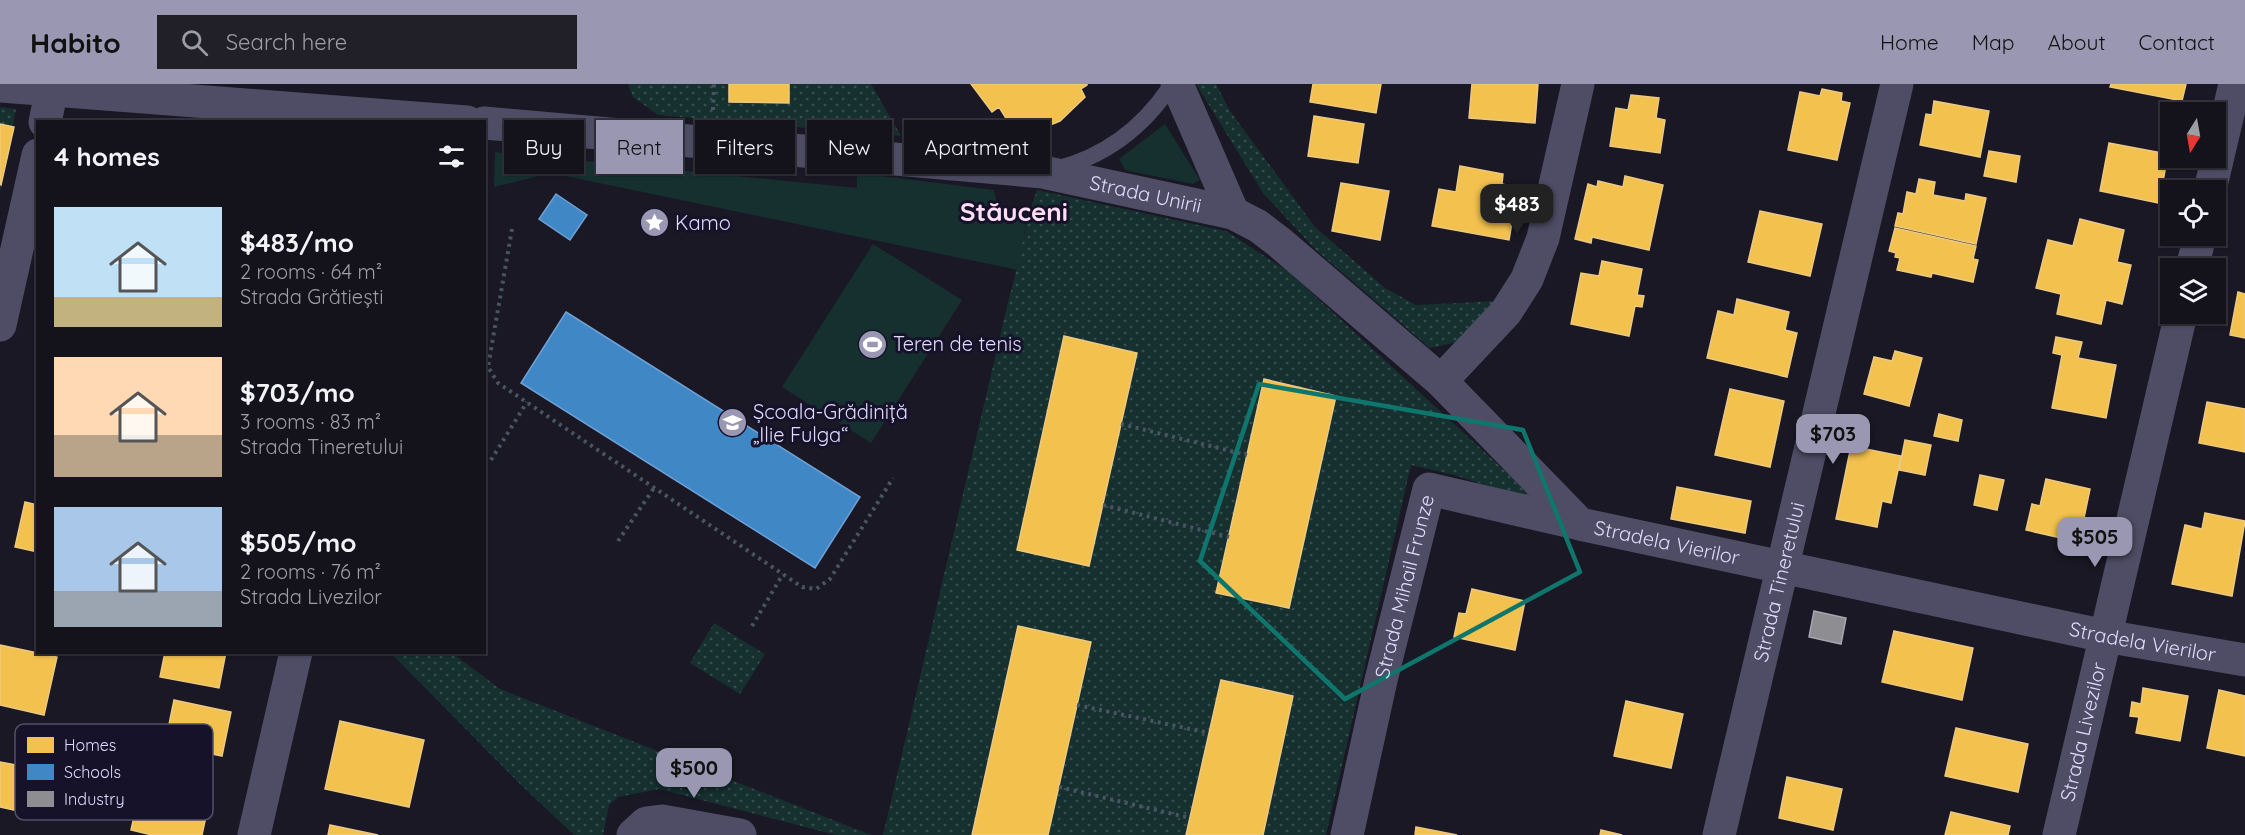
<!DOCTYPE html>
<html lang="en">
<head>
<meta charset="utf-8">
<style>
  body { margin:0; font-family:Quicksand,sans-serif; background:#212028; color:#f1f3f6; height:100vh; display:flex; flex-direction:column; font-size:22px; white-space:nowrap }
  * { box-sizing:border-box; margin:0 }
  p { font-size:20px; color:#9d9ea3 }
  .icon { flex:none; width:33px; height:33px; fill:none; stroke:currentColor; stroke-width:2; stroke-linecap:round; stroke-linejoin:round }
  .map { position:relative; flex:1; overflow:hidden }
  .sheet { position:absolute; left:36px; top:36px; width:450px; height:534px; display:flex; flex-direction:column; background:#14121b; border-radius:0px; box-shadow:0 2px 4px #0004,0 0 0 2px #33323a }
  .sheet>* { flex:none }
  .guide { position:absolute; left:504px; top:36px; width:570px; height:54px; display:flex; gap:12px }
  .needle { width:39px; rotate:191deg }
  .controls { position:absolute; left:2160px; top:18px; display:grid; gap:12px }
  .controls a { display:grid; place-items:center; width:66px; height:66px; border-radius:0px; background:#14121b; box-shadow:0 2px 4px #0004,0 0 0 2px #33323a; font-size:30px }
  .price { position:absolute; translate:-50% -51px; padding:0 14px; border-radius:12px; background:#9a97b2; color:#111; font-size:20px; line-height:39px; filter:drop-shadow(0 2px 3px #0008) }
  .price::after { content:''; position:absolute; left:50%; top:36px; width:18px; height:14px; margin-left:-9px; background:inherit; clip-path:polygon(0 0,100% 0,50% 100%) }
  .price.on { background:#222; color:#fff }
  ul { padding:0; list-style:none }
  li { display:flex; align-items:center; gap:18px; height:150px; padding:0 18px }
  li span { display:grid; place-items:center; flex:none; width:168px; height:120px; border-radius:0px; color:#555 }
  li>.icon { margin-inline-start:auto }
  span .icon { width:72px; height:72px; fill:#fffc; stroke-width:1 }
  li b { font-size:26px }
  h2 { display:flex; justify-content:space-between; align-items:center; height:72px; padding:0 18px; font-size:26px }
  .pill { padding:0 21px; border-radius:0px; background:#14121b; box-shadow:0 2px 4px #0004,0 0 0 2px #33323a; font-size:21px; line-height:54px }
  .pill.on { background:#9a97b2; color:#111 }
  header { display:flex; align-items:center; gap:36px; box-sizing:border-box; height:84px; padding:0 30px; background:#9a97b2; color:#111 }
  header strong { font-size:28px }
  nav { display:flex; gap:33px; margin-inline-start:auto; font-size:21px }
  .search { width:420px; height:54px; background:#212028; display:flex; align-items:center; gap:15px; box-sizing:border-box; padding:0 21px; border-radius:0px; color:#9d9ea3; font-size:22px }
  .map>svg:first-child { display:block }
  .grass { fill:#163030 }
  .park { fill:url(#park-dots) }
  .homes { fill:#f2c14e; stroke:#ecc983; stroke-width:1.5 }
  .schools { fill:#3f88c5; stroke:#6fa1d6; stroke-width:1.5 }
  .industry { fill:#8d8d92; stroke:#a6a5b2; stroke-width:1.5 }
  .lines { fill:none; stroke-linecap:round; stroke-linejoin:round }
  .path { stroke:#485461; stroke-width:4; stroke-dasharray:3 4.5; stroke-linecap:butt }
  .service { stroke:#4e4d65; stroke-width:16 }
  .minor { stroke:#4e4d65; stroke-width:33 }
  .marked { fill:none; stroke:#0f766e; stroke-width:4.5; stroke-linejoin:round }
  .labels { text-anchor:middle; stroke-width:6; stroke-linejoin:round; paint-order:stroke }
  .street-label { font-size:20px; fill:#dfdcfe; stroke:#16122a }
  .poi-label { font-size:20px; fill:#dfdcfe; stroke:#16122a; text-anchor:start }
  .district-label { font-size:26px; font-weight:bold; fill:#fedef3; stroke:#16122a }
  .key { fill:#16122a; stroke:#524f6a; stroke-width:1.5 }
  .key-label { font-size:16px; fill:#dfdcfe }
</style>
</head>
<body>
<header>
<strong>Habito</strong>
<div class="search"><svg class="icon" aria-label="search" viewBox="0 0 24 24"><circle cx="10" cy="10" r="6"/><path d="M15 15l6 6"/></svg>Search here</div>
<nav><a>Home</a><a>Map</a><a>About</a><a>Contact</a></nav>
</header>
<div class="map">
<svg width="2245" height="751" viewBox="0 0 2245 751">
  <defs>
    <pattern id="park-dots" width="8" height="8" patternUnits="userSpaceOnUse" patternTransform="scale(1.5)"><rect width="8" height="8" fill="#163030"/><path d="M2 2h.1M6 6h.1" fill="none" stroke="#374d4f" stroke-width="1.8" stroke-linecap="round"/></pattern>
  </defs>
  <rect width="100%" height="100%" fill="#1a1824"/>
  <!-- grass -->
  <path class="grass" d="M1165,40L1200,96L1193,100L1125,86L1119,75Z
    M495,68L857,104V89L994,106L999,129L1027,134L1018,186L551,89L494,103Z
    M873,160L962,216L871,359L782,303Z"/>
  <!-- park -->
  <path class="park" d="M628,0H871L901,52L658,31L633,13Z
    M1196,0H1216L1230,27L1315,143L1385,204L1416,221L1499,217L1462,257L1430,264L1315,165L1263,109Z
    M0,23L16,25L0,109Z
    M1037,106L1226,147L1289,188L1541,420L1458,392L1411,381L1326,751H883L1009,214C1020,178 1024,141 1037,106Z
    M714,539L765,570L740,610L690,579Z
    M391,569H452L500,605L871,751H836L659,705L618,713L609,721L603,751H574L520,700Z"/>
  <!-- homes -->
  <path class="homes" d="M729,0H789V19L729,18Z
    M971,0H1087V1L1081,5L1085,13L1060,37L1025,51L1020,45L1014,47L999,23L992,28Z
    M1313,0H1381L1376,29L1310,18Z
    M1472,0H1538L1535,39L1469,34Z
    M2111,0H2186L2182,17L2110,3Z
    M1822,5L1842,9L1841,17L1850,19L1837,76L1788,66L1800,8L1820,12Z
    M1631,11L1659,14L1656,34L1665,36L1660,69L1610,62L1616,24L1628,26Z
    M1934,17L1989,27L1980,73L1920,61L1926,30L1932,31Z
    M1314,32L1364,40L1358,79L1308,72Z
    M0,40L14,43L1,101L0,100Z
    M2109,59L2168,70L2159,119L2100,107Z
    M1989,67L2020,72L2016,98L1984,92Z
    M1460,82L1503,90L1502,100L1518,104L1509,156L1432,142L1439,105L1456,108Z
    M1625,92L1663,101L1649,166L1592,153L1591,159L1575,155L1588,100L1597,103L1598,97L1623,103Z
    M1919,95L1935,98L1933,111L1965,117L1966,110L1986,114L1976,160L1895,142L1898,129L1903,130L1907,108L1916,110Z
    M1341,99L1389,107L1380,156L1332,147Z
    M1760,127L1822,140L1810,192L1748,178Z
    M2080,135L2124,146L2117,178L2131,181L2122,220L2106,216L2101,240L2057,230L2061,210L2036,204L2048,156L2073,162Z
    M1895,144L1976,162L1973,175L1978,176L1973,198L1932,189L1931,193L1897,186L1900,174L1895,173L1896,169L1889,167Z
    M1602,177L1642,185L1637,211L1644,212L1642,223L1635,222L1629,252L1571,240L1581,189L1599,192Z
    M2238,208L2245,210V254L2230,251Z
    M1737,215L1789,228L1785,246L1797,249L1787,293L1707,274L1718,227L1734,231Z
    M1064,252L1137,269L1089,482L1017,466Z
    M2056,253L2082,258L2078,274L2116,281L2106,334L2052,324L2062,271L2053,269Z
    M1895,267L1922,274L1909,322L1864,310L1874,273L1892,277Z
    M1264,295L1336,312L1289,524L1216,509Z
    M1730,305L1784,317L1770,383L1715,371Z
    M2207,318L2245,325V368L2199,359Z
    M1939,330L1962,336L1958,357L1934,352Z
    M1905,356L1931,361L1925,391L1899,386Z
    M1851,362L1901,372L1891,419L1882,417L1877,443L1836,435Z
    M1980,391L2004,396L1997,426L1974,421Z
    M2046,395L2090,405L2079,458L2026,446L2032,420L2040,422Z
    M1677,403L1751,417L1745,449L1671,435Z
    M25,418L38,421V468L15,463Z
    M2205,429L2245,437L2232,512L2172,500L2185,441L2202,445Z
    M1472,505L1525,517L1515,566L1454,553L1459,529L1466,530Z
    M1018,542L1091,558L1077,621L1048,751H972Z
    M1894,547L1973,564L1962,616L1882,598Z
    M0,561L57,573L44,631L0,621Z
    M165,568H226L219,604L160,593Z
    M1221,596L1293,612L1263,751H1186Z
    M2143,604L2188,612L2180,657L2136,649L2139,633L2130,632L2132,618L2141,620Z
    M2219,606L2245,612V672L2207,664Z
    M174,616L231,628L222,672L165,660Z
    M1626,617L1683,630L1671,684L1614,672Z
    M340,637L424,656L409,723L325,705Z
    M1956,644L2028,660L2018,708L1945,692Z
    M0,678L27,683L19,727L0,723Z
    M1787,693L1842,705L1833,746L1779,734Z
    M141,702L209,718L202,751H152L131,746Z
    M1951,728L2010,742L2008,751H1945Z
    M330,741L378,751H328Z
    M1416,743L1457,751H1415Z
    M1601,746L1622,751H1600Z"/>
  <!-- schools -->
  <path class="schools" d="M556,110L587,131L570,156L539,135Z
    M566,228L860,413L815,484L521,299Z"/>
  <!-- industry -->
  <path class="industry" d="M1814,527L1846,534L1841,560L1809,553Z"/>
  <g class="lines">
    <!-- path -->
    <path class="path" d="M713,26L714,0
      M512,145L488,283L498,299L802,503L816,505L830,495L893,394
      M1121,340L1247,371
      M491,376L527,318
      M1103,421L1229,453
      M618,457L654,404
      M752,542L783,490
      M1077,621L1209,649
      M1059,703L1190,734"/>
    <!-- service -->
    <path class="service" d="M1056,85C1107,72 1144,43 1172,0"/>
    <!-- minor -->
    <g class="minor">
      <path d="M1177,0L1233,129"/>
      <path d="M0,2L467,38"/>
      <path d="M45,38L52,5"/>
      <path id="s1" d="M484,39L1043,88L1233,129L1258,142L1279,158L1441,297L1580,440L2105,552L2245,576"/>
      <path d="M2210,106L2235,0"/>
      <path d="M2192,184L2200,152"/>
      <path d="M0,241L38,71"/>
      <path d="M1441,297L1506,228L1527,195L1543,154L1578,0"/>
      <path d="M254,751L296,568"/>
      <path d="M633,751L646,739L662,737L740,751"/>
      <path id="s2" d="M1347,751L1381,596L1429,405L1580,440"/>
      <path id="s3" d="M1719,751L1897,0"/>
      <path id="s4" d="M2059,751L2181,230"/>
    </g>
  </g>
  <!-- marked area -->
  <path class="marked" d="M1259,300L1523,346L1580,488L1345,615L1200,477Z"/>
  <!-- icons -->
  <defs>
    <symbol id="sight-disc" viewBox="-11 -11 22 22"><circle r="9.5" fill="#9a97b2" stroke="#16122a"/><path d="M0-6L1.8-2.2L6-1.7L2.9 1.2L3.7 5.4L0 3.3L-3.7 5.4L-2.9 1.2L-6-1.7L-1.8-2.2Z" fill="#fff"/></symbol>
    <symbol id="stadium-disc" viewBox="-11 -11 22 22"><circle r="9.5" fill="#9a97b2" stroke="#16122a"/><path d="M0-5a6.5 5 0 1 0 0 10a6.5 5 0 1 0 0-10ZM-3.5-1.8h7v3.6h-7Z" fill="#fff"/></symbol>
    <symbol id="school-disc" viewBox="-11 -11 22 22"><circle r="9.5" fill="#9a97b2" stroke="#16122a"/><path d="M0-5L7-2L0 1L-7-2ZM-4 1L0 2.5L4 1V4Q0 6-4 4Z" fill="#fff"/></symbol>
  </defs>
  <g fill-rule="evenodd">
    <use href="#sight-disc" x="638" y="122" width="33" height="33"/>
    <use href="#stadium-disc" x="856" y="244" width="33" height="33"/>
    <use href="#school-disc" x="716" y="322" width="33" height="33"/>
  </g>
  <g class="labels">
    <!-- street labels -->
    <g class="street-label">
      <text dy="7" stroke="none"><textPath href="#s1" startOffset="666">Strada Unirii</textPath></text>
      <text dy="7" stroke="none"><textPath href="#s1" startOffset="1312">Stradela Vierilor</textPath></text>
      <text dy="7" stroke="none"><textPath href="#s3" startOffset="260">Strada Tineretului</textPath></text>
      <text dy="7" stroke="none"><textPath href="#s2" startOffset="255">Strada Mihail Frunze</textPath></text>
      <text dy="7" stroke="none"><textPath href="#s1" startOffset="1798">Stradela Vierilor</textPath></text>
      <text dy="7" stroke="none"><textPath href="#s4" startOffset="106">Strada Livezilor</textPath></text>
    </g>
    <!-- poi labels -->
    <g class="poi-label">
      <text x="675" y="146">Kamo</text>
      <text x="893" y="267">Teren de tenis</text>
      <text x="753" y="335">Școala-Grădiniță<tspan x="753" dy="23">„Ilie Fulga“</tspan></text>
    </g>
    <!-- district labels -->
    <g class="district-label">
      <text x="1014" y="137">Stăuceni</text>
    </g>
  </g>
  <!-- legend -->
  <rect x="15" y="640" width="198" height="96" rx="9" class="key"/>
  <rect x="27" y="653" width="27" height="16" fill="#f2c14e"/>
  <rect x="27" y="680" width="27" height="16" fill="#3f88c5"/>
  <rect x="27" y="707" width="27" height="16" fill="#8d8d92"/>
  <g class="key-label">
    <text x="64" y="667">Homes</text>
    <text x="64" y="694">Schools</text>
    <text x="64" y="721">Industry</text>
  </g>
</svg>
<div class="controls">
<a><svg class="needle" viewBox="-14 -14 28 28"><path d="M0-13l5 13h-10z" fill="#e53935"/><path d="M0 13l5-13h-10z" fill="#9d9ea3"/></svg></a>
<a><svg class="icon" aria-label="locate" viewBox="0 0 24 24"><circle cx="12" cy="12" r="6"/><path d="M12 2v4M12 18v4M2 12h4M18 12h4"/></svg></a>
<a><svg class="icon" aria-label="layers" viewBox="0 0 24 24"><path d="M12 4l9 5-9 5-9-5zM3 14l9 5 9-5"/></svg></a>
</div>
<b class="price on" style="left:1517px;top:151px">$483</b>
<b class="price" style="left:1833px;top:381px">$703</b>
<b class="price" style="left:2095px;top:484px">$505</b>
<b class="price" style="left:694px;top:715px">$500</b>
<div class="guide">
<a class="pill">Buy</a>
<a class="pill on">Rent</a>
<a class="pill">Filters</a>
<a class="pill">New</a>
<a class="pill">Apartment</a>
</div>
<section class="sheet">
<h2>4 homes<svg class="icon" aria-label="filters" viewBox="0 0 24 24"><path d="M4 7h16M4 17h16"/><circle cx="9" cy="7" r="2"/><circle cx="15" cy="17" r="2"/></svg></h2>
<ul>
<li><span style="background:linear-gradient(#bfe0f5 75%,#c2b280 0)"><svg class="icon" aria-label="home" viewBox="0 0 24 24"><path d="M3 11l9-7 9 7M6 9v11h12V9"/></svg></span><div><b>$483/mo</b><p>2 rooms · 64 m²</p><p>Strada Grătiești</p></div></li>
<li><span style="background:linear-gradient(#ffd9b3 65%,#b9a48a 0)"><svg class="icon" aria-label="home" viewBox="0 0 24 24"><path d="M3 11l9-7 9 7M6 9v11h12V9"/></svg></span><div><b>$703/mo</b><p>3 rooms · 83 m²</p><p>Strada Tineretului</p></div></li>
<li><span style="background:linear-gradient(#a9c7e8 70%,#9aa5b1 0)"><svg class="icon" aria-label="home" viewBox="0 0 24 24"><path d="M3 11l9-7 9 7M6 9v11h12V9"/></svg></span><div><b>$505/mo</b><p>2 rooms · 76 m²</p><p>Strada Livezilor</p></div></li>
</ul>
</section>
</div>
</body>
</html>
